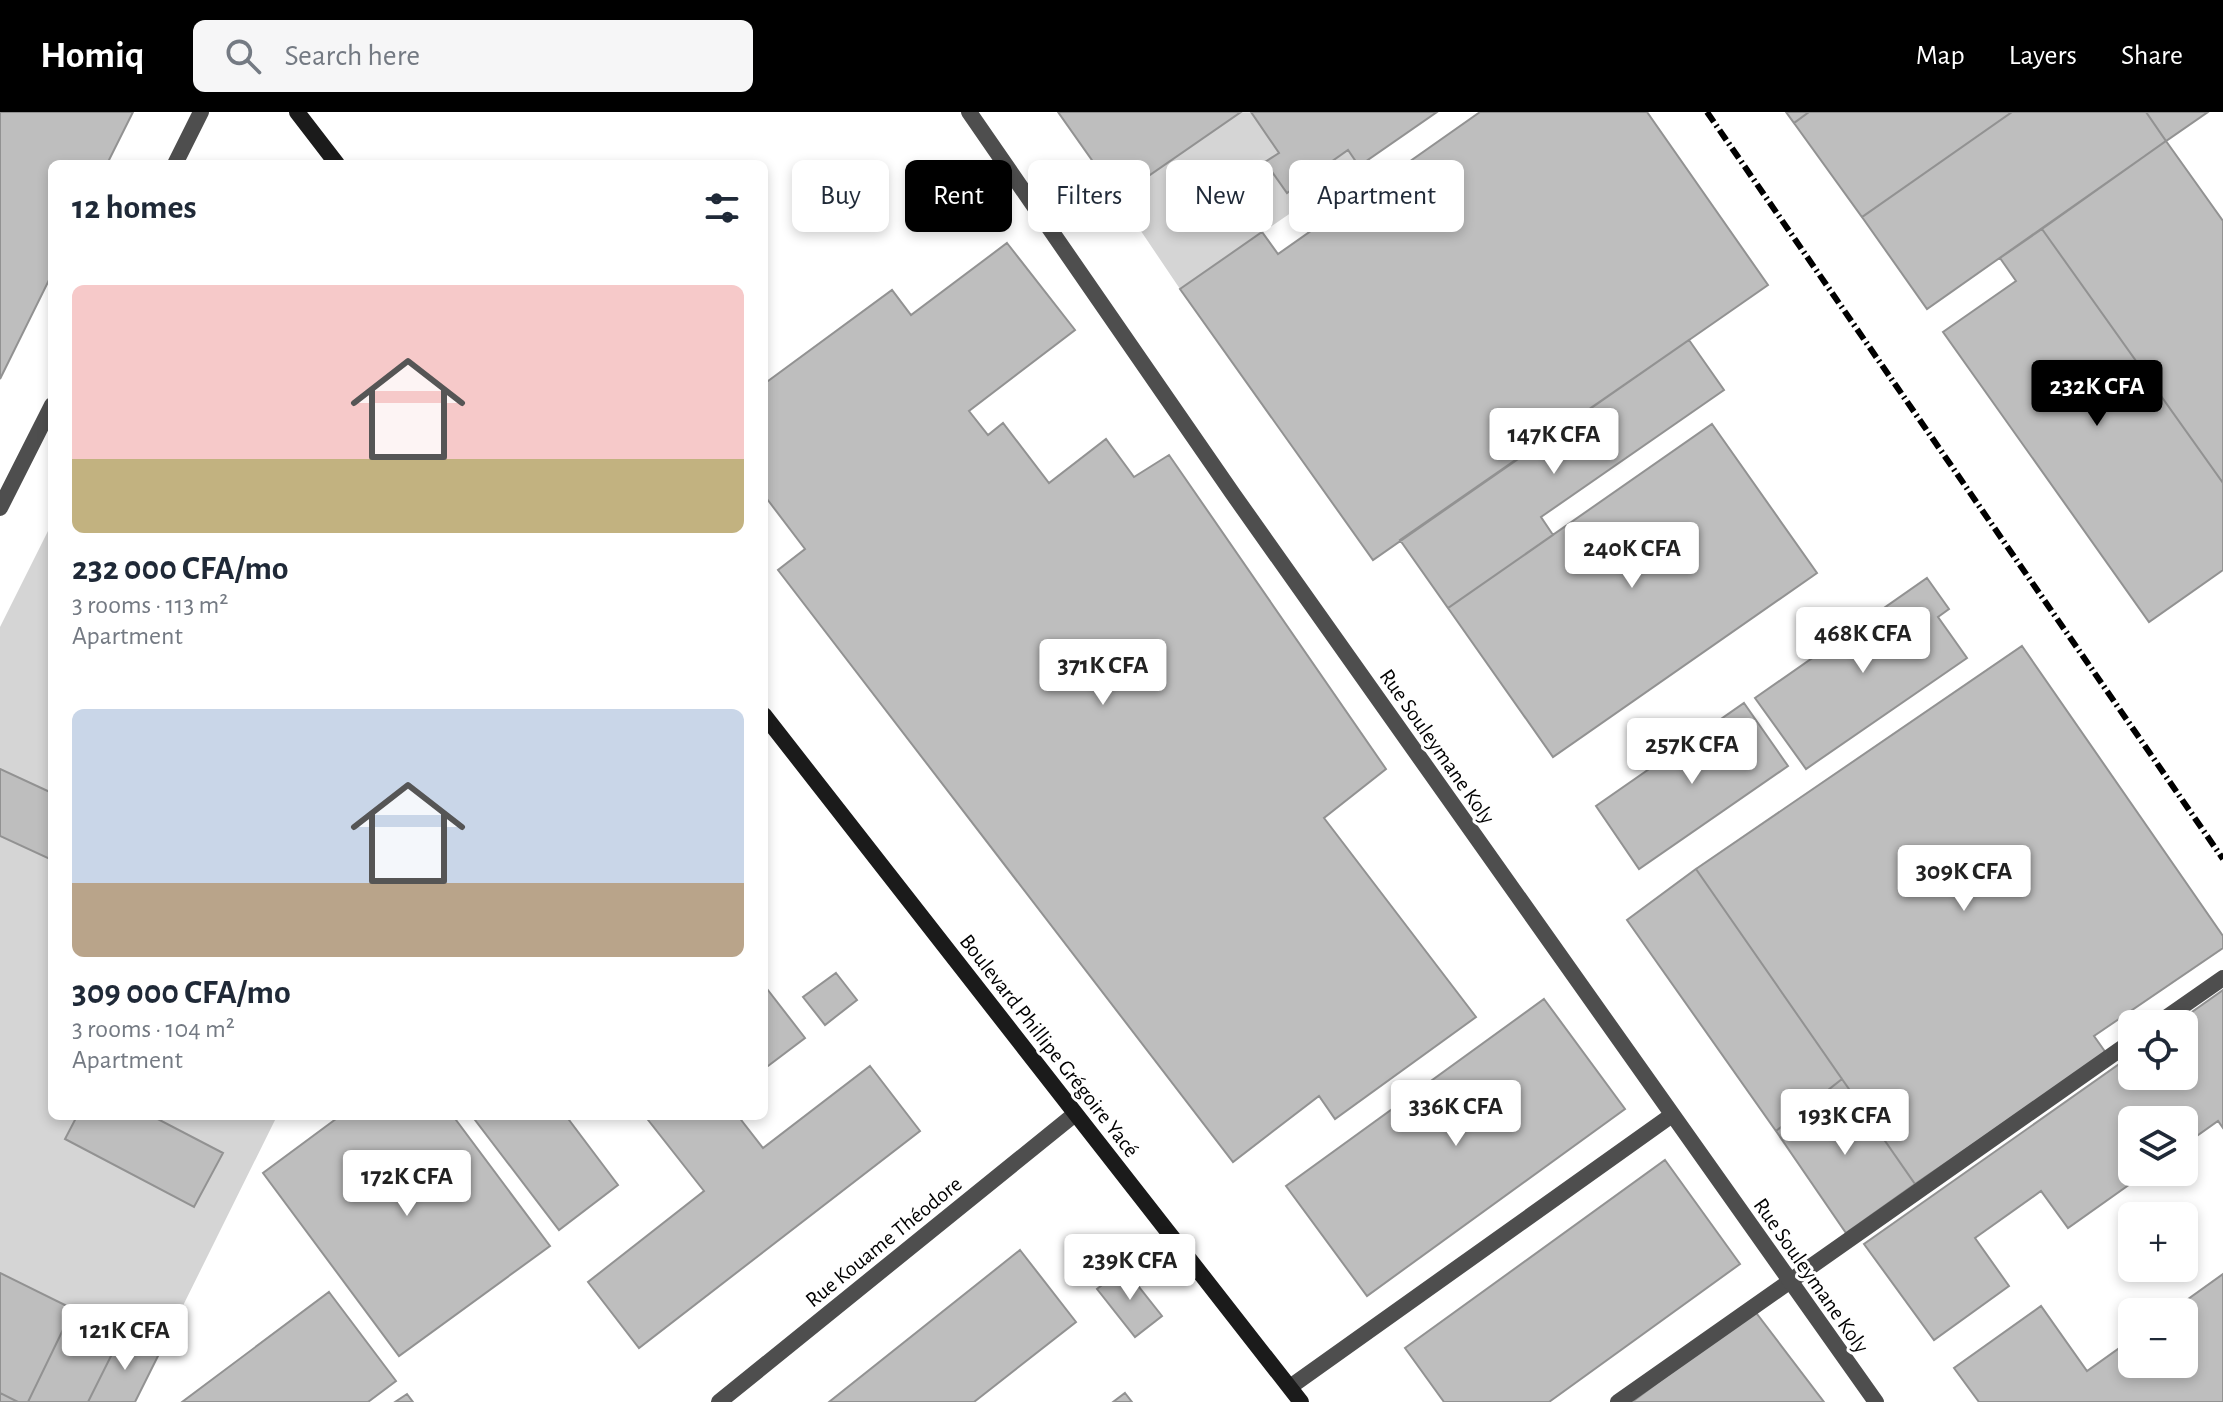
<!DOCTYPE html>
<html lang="en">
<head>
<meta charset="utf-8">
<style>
  body { margin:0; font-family:"Alegreya Sans",sans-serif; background:#f6f6f7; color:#1f2937; height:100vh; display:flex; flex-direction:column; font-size:30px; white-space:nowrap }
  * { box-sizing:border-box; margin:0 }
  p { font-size:26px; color:#747a83 }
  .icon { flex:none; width:44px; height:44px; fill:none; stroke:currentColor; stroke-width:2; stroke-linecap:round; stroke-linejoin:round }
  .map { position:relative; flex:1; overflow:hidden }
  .drawer { position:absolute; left:48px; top:48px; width:720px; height:960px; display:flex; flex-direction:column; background:#fff; border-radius:12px; box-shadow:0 4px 12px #0003 }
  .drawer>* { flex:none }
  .hud { position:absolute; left:792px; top:48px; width:760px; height:72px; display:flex; gap:16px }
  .tools { position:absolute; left:2118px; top:898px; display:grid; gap:16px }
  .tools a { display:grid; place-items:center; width:80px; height:80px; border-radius:12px; background:#fff; box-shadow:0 4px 12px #0003; font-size:40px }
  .price { position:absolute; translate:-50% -68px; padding:0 18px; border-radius:8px; background:#fff; color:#222; font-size:26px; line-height:52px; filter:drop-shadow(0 2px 4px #0008) }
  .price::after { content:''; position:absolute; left:50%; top:48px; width:24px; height:18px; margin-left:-12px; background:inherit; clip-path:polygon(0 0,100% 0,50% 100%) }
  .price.active { background:#000; color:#fff }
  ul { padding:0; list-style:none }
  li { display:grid; align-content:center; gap:16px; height:424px; padding:0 24px }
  li span { display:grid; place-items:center; height:248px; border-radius:12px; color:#555 }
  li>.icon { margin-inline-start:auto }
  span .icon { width:144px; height:144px; fill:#fffc; stroke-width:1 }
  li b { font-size:34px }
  h2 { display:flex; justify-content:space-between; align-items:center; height:96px; padding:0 24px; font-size:34px }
  .pill { padding:0 28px; border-radius:12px; background:#fff; box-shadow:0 4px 12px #0003; font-size:28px; line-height:72px }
  .pill.active { background:#000; color:#fff }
  header { display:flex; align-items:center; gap:48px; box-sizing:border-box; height:112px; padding:0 40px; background:#000; color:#fff }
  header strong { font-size:38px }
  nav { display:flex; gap:44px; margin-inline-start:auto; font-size:28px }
  .search { width:560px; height:72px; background:#f6f6f7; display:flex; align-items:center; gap:20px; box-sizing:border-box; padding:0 28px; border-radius:12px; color:#747a83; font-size:30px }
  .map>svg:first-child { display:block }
  .green { fill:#d5d5d5 }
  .building { fill:#bebebe; stroke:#929292; stroke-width:2 }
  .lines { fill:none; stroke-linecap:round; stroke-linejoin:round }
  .pedestrian { stroke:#4e4e4e; stroke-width:16 }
  .minor { stroke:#4e4e4e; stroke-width:16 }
  .tertiary { stroke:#4e4e4e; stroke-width:16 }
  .secondary { stroke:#1b1b1b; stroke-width:16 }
  .rail { stroke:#000; stroke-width:6; stroke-dasharray:12 4 2 4; stroke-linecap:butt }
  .labels { text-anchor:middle; stroke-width:6; stroke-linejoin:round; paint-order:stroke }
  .street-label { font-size:22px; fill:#000; stroke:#fff }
</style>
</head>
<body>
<header>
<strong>Homiq</strong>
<div class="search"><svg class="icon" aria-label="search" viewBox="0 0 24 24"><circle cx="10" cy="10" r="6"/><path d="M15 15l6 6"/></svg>Search here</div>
<nav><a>Map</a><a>Layers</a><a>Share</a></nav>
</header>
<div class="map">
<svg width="2223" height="1290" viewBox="0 0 2223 1290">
  <rect width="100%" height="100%" fill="#fff"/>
  <!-- green -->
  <path class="green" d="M1241,0H1251L1279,41L1265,51L1287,81L1348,38L1359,54L1180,177L1118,85Z
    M52,411V1004H277L160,1240L0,1161V515Z"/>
  <!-- building -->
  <path class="building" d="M0,0H133L107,52H52V162L0,267Z
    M1058,0H1241L1118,85Z
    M1251,0H1437L1359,54L1348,38L1287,81L1265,50L1279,41Z
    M1480,0H1647L1768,173L1373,448L1180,177L1262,120L1278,142Z
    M1786,0H1809L1794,11Z
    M1809,0H2012L1862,105L1794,11Z
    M2012,0H2146L2166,29L1927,197L1862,105Z
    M2146,0H2208L2166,29Z
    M2166,29L2223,109V371L2042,117Z
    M2042,117L2223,371V458L2149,510L1943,220L2016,169L2000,146Z
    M1007,131L1075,218L969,299L988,323L1003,311L1049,371L1106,327L1134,365L1169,343L1386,657L1324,706L1476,905L1335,1007L1319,984L1233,1050L778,458L805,437L764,383V272L892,178L911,203Z
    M1689,228L1724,278L1541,405L1553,423L1448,496L1400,428Z
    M1712,312L1817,461L1553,645L1448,496Z
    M1927,466L1949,497L1938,505L1967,546L1806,657L1755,586Z
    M2022,534L2223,824V836L2094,924L2106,941L1915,1072L1696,757Z
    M1744,591L1788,654L1639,757L1596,694Z
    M0,657L52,681V748L0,724Z
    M1696,757L1842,967L1776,1019L1627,808Z
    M836,861L857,888L825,913L803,885Z
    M764,873L805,926L764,957Z
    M2223,878V1016L2218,1009L2184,1033V1008H2132V1060H2147L2068,1116L2041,1079L1975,1126L2009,1174L1934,1228L1864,1132L2132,943V964H2184V912H2175Z
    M1544,887L1625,997L1367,1184L1286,1074Z
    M870,954L920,1019L639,1236L588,1170L704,1079L645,1004H738L763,1036Z
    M1842,967L1915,1072L1846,1121L1776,1019Z
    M77,1004H152L223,1041L194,1095L65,1027Z
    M340,1004H453L550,1134L399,1244L263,1061Z
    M472,1004H566L618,1073L559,1118Z
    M1665,1048L1740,1152L1549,1290H1444L1405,1236Z
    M1020,1138L1076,1210L974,1290H829Z
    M1124,1156L1162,1204L1135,1225L1097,1177Z
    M0,1161L73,1197L28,1290H18L0,1281Z
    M2223,1162V1290H1979L1954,1256L2041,1194L2087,1259L2132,1227V1252H2184V1200H2170Z
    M329,1180L396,1269L368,1290H182Z
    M73,1197L122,1222L88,1290H28Z
    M1754,1198L1824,1290H1632Z
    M122,1222L160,1240L135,1290H88Z
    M0,1281L18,1290H0Z
    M1125,1281L1132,1290H1113Z
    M407,1282L413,1290H395Z"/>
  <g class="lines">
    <!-- pedestrian -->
    <path class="pedestrian" d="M2157,912L2223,866
      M1290,1275L1672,1003
      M1618,1290L2132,929"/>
    <!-- minor -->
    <path class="minor" d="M969,0L1233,382L1876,1290
      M719,1290L1075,1002"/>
    <!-- tertiary -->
    <path class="tertiary" d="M175,52L201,0
      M0,396L52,293"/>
    <!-- secondary -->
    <path class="secondary" d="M297,0L337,52
      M764,603L1301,1290"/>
    <!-- rail -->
    <path class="rail" d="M1707,0L2223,747"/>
  </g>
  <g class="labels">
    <!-- street labels -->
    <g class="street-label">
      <text transform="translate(1438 634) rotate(55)" y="8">Rue Souleymane Koly</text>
      <text transform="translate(1050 933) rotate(52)" y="8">Boulevard Phillipe Grégoire Yacé</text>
      <text transform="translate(883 1129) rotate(-39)" y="8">Rue Kouame Théodore</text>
      <text transform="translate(1812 1163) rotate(55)" y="8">Rue Souleymane Koly</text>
    </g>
  </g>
</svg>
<div class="tools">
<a><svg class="icon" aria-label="locate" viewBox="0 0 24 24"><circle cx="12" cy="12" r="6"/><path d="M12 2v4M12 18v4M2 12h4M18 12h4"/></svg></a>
<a><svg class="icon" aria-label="layers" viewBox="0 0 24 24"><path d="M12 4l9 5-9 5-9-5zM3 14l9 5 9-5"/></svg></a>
<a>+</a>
<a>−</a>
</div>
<b class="price active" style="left:2097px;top:316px">232K CFA</b>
<b class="price" style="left:1554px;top:364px">147K CFA</b>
<b class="price" style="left:1632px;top:478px">240K CFA</b>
<b class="price" style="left:1863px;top:563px">468K CFA</b>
<b class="price" style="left:1103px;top:595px">371K CFA</b>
<b class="price" style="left:1692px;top:674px">257K CFA</b>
<b class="price" style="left:1964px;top:801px">309K CFA</b>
<b class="price" style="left:1456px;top:1036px">336K CFA</b>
<b class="price" style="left:1845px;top:1045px">193K CFA</b>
<b class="price" style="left:407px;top:1106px">172K CFA</b>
<b class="price" style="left:1130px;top:1190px">239K CFA</b>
<b class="price" style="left:125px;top:1260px">121K CFA</b>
<div class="hud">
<a class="pill">Buy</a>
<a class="pill active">Rent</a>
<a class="pill">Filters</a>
<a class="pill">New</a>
<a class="pill">Apartment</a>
</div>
<section class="drawer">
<h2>12 homes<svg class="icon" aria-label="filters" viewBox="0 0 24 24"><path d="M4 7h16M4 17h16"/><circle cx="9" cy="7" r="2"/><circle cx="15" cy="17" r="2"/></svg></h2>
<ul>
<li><span style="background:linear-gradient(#f6c9c9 70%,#c2b280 0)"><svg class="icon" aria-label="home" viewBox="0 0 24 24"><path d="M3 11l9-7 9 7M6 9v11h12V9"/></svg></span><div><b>232 000 CFA/mo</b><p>3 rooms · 113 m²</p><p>Apartment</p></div></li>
<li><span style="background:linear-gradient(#c9d6e8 70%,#b9a48a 0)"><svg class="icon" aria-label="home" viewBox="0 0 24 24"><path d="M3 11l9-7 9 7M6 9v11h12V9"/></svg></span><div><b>309 000 CFA/mo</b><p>3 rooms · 104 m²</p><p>Apartment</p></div></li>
</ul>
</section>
</div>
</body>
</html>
